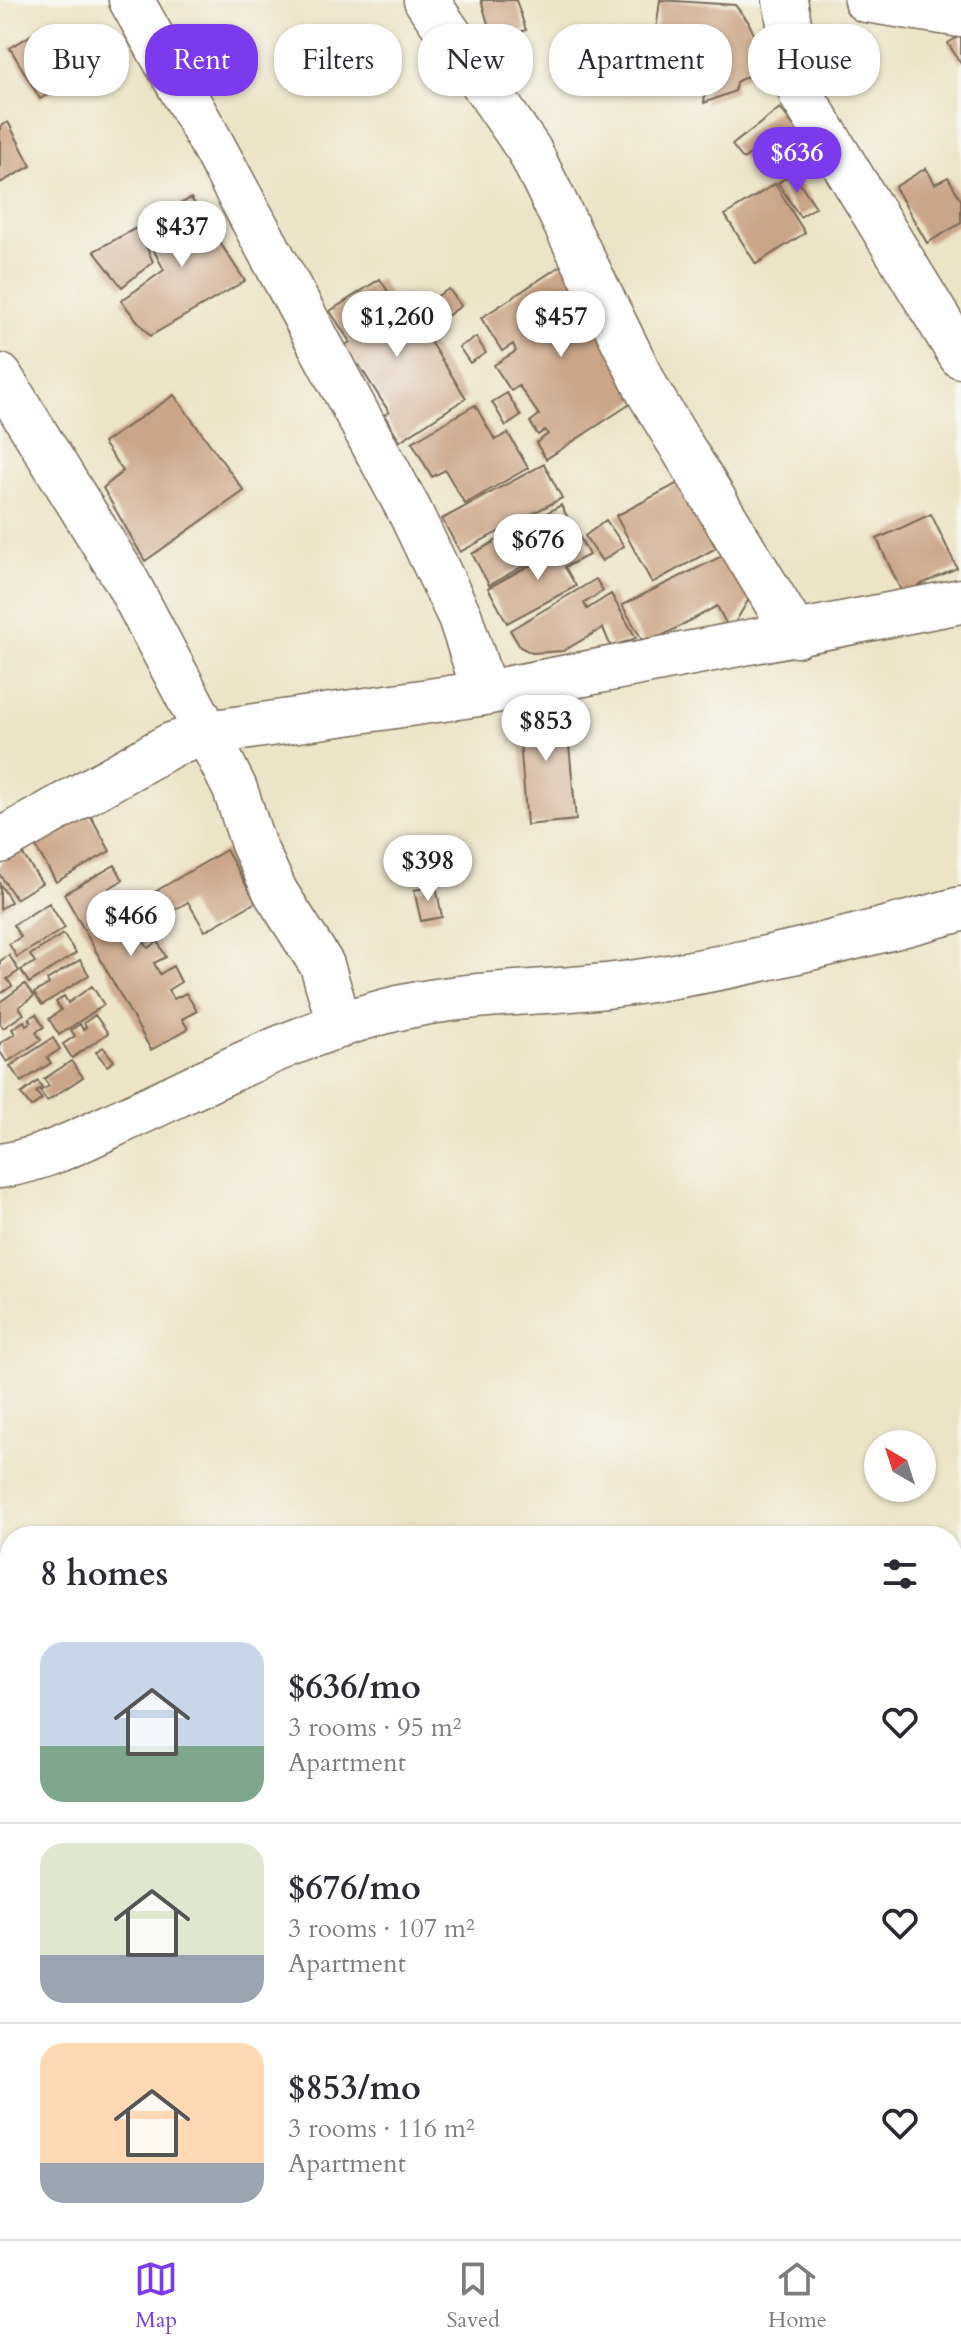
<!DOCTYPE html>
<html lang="en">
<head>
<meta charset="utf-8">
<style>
  body { margin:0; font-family:Cardo,serif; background:#f7f7f7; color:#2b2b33; height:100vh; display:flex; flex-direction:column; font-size:30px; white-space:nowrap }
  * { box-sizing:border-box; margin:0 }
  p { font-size:26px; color:#7c7c81 }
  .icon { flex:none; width:44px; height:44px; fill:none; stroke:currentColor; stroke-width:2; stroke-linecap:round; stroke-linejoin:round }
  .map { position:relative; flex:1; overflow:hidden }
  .details { position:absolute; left:0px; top:1526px; width:962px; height:714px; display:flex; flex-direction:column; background:#fff; border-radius:32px 32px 0 0; box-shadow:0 2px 6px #0004 }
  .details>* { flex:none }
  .hud { position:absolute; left:24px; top:24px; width:914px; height:72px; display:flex; gap:16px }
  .needle { width:52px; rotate:321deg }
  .tools { position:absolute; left:864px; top:1430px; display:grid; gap:16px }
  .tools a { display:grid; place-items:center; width:72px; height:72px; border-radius:50%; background:#fff; box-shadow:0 2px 6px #0004; font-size:40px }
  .price { position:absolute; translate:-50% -68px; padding:0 18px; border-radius:28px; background:#fff; color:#222; font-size:26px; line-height:52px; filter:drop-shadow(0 2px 4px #0008) }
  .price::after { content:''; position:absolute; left:50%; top:48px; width:24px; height:18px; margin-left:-12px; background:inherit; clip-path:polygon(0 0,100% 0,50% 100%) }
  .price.on { background:#7c3aed; color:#fff }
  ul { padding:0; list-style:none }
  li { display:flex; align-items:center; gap:24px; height:200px; padding:0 40px }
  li+li { border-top:2px solid #e1e1e2 }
  li span { display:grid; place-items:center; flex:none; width:224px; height:160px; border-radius:24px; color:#555 }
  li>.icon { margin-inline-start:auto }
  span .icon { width:96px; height:96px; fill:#fffc; stroke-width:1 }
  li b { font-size:34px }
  h2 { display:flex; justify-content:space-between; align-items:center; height:96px; padding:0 40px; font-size:34px }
  .chip { padding:0 28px; border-radius:32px; background:#fff; box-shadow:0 2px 6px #0004; font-size:28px; line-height:72px }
  .chip.on { background:#7c3aed; color:#fff }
  .tabs { display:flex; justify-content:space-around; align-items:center; height:112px; border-top:2px solid #e1e1e2; background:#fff; font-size:22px; color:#7c7c81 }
  .tabs a { display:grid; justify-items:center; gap:4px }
  .tabs .on { color:#7c3aed }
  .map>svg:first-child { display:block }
  .building { fill:#cba587 }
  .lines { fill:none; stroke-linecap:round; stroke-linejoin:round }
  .minor-casing { stroke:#796b5a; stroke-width:47 }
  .minor { stroke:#fff; stroke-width:44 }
</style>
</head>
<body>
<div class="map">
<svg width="961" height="2239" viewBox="0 0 961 2239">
  <rect width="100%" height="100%" fill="#f6f6f2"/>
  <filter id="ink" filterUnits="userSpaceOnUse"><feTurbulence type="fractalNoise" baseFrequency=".0125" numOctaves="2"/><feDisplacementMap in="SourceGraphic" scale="16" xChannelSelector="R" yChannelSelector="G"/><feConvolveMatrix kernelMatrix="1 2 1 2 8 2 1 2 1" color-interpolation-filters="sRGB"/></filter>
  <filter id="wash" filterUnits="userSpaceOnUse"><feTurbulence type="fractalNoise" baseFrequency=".006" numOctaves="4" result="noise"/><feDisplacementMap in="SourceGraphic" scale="32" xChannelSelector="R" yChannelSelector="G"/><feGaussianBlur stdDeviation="1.8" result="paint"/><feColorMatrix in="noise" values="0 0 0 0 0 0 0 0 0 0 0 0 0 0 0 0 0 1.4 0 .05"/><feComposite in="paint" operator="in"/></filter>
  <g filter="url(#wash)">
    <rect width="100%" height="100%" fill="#ece4c8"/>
    <g id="blocks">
      <!-- building -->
      <path class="building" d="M481,0H516L526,30L493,41Z
        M660,0L735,5L748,21L768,65L736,82L735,91L704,103L709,62L653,54Z
        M51,23L81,75L40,99L10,48Z
        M961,35V64L948,43Z
        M780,108L805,140L769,169L755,151L743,159L732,145Z
        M8,122L31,166L0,183V126Z
        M926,168L935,184L948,177L961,200V223L927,243L895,187Z
        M793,173L816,207L800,217L778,183Z
        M775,184L805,233L756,264L725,215Z
        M191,198L245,281L150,336L121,301L164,270L141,226Z
        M138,227L153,262L122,287L94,251Z
        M568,261L641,397L546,459L536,443L548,434L545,430L538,435L530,422L539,415L519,386L511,391L494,365L516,351L513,344L502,351L481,318Z
        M380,279L399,309L406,304L466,398L400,441L384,415L389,412L359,365L357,367L343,347L350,342L330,311Z
        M449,289L461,306L444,318L432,299Z
        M476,337L486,353L470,363L459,347Z
        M507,393L521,416L506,426L492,402Z
        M174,395L244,491L145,561L103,488L123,471L103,443Z
        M475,405L495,440L508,433L528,468L465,504L445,470L432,477L412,442Z
        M544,464L562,498L460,552L442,519Z
        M680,482L716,548L652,583L616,516Z
        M561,505L571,524L547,537L554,549L489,585L472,554Z
        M931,514L957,568L902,593L877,539Z
        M606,520L624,546L602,561L585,536Z
        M580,538L589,555L565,567L576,586L507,623L488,588Z
        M726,554L752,594L730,631L717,606L645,645L622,605Z
        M596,579L603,591L584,603L587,609L611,594L636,638L611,647L603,628L563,651L532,653L520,647L510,630Z
        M565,702L576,820L527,825L517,706Z
        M88,811L110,851L56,882L33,842Z
        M20,850L42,883L16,899L0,875V863Z
        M226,850L256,902L205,931L188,902L164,916L151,894Z
        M115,865L123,880L109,888L116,900L130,892L139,908L128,915L133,924L144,917L152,931L141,937L148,948L158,942L166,957L154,963L160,974L173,966L181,982L168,990L174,999L186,993L197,1011L182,1019L188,1029L151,1050L64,894Z
        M0,884L11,902L0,909Z
        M436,886L442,917L421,921L414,890Z
        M49,903L65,928L17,957L9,944L21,937L13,925Z
        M63,934L76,953L29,983L21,970L35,962L30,955Z
        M9,955L19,971L7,979L12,986L0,994V961Z
        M80,960L89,975L42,1005L34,993L49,984L47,980Z
        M25,984L34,996L19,1007L24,1014L3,1028L0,1023V1002Z
        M92,986L104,1005L59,1035L49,1019L61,1010L56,1002L64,996L68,1003Z
        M36,1014L44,1027L36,1032L41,1040L7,1062L0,1052V1043L15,1034L12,1029L24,1021L26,1025L31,1022L29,1018Z
        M95,1015L108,1033L72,1058L63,1044L75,1036L71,1030L80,1024L83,1030L86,1027L84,1023Z
        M53,1038L60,1049L47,1058L51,1063L21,1082L10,1066Z
        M103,1047L114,1061L107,1066L96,1052Z
        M71,1061L83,1077L47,1101L40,1091L49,1086L44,1079Z
        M38,1081L42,1087L36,1092L42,1099L31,1107L21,1094Z"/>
    </g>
  </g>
  <g filter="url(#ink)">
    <use href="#blocks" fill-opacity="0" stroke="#796b5a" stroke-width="2"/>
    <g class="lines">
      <defs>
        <path id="minor" d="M131,0L206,133L410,512L460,617L485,693
          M426,0L529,150L648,391L796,635
          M785,0L801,94L961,356
          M866,0L961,15
          M0,376L125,578L207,733L235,789L253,844L276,893L322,965L340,1026
          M0,841L171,745L207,733L485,693L961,601
          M0,1166C45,1160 89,1136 130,1117C219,1076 307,1029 403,1007C480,990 560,994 637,982C747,966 854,938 961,909"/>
      </defs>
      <!-- minor casing -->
      <use href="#minor" class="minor-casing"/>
      <!-- minor -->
      <use href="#minor" class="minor"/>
    </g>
  </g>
</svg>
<div class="tools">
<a><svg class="needle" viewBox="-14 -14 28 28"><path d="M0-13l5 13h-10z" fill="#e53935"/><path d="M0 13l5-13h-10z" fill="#7c7c81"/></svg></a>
</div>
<b class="price on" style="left:797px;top:195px">$636</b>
<b class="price" style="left:182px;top:269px">$437</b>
<b class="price" style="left:397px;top:359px">$1,260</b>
<b class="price" style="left:561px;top:359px">$457</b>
<b class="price" style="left:538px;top:582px">$676</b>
<b class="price" style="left:546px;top:763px">$853</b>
<b class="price" style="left:428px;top:903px">$398</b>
<b class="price" style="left:131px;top:958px">$466</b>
<div class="hud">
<a class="chip">Buy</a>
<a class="chip on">Rent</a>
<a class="chip">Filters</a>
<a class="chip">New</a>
<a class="chip">Apartment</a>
<a class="chip">House</a>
</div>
<section class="details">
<h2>8 homes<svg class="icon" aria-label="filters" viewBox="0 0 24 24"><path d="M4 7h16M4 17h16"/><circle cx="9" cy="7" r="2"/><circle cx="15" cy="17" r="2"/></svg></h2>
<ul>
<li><span style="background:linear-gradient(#c9d6e8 65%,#7fa58c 0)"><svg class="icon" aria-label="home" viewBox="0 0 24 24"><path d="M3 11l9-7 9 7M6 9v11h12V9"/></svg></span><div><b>$636/mo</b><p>3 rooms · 95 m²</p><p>Apartment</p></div><svg class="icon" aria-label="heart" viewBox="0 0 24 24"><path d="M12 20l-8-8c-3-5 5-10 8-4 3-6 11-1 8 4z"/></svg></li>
<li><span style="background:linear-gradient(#dfe7d0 70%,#9aa5b1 0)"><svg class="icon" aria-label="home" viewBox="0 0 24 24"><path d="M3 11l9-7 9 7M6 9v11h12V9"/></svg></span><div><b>$676/mo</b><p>3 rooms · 107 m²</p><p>Apartment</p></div><svg class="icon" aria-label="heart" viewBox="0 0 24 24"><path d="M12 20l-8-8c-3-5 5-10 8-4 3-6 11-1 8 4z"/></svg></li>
<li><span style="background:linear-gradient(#ffd9b3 75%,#9aa5b1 0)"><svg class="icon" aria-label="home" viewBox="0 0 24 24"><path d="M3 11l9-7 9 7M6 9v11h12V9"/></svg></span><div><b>$853/mo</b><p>3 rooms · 116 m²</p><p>Apartment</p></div><svg class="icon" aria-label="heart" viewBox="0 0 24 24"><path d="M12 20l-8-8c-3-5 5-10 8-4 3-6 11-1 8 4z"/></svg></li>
</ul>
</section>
</div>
<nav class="tabs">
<a class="on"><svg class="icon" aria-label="map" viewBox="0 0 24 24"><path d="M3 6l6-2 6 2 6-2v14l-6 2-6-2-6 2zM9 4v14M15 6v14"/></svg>Map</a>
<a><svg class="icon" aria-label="saved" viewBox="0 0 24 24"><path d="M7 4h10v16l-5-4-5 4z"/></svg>Saved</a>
<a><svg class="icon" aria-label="home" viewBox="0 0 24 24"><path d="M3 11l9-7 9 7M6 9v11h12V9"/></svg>Home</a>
</nav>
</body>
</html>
